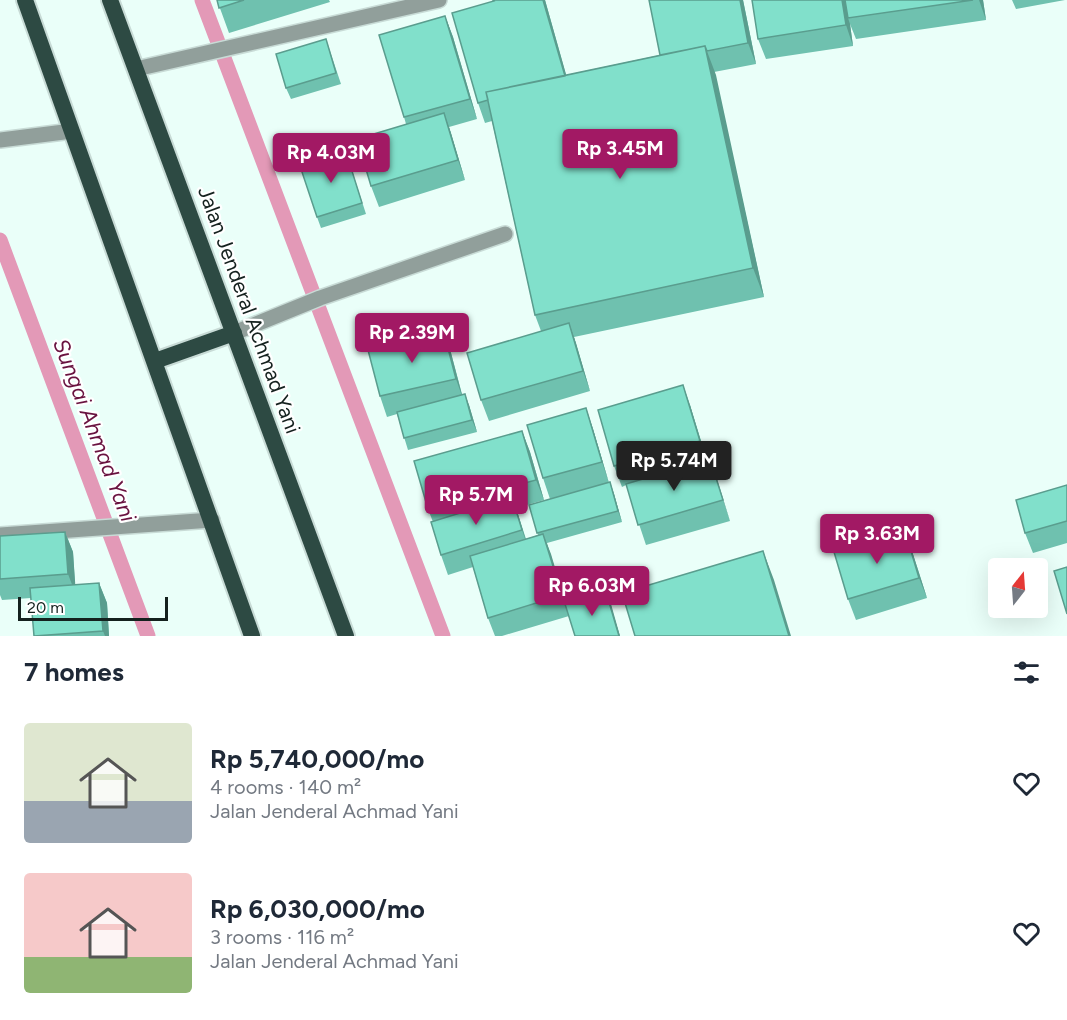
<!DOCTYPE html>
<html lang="en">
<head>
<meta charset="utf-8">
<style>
  body { margin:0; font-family:Figtree,sans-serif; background:#f6f6f7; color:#1f2937; height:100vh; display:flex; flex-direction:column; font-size:22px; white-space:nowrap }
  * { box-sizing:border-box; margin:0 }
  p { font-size:20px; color:#747a83 }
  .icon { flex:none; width:33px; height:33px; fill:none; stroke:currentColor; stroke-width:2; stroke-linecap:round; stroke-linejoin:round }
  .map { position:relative; height:636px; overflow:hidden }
  .sheet { display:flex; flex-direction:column; background:#fff; flex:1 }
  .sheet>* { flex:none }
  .needle { width:39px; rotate:17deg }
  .controls { position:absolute; left:988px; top:558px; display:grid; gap:12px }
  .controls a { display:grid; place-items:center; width:60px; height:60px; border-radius:6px; background:#fff; box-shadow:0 6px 24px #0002; font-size:30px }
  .scale { position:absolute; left:18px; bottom:15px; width:150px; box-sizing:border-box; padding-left:6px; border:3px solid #14211e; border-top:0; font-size:16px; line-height:21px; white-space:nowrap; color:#14211e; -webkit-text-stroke:4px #fff; paint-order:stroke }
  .price { position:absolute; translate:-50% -51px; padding:0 14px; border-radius:6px; background:#a21964; color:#fff; font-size:20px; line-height:39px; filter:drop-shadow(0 2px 3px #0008) }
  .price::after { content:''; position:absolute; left:50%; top:36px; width:18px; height:14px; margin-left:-9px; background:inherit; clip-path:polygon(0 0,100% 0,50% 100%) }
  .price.active { background:#222; color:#fff }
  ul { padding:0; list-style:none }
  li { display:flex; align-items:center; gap:18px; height:150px; padding:0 24px }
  li span { display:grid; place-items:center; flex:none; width:168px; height:120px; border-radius:6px; color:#555 }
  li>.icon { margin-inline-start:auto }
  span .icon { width:72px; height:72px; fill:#fffc; stroke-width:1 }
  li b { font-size:26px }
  h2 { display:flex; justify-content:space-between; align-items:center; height:72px; padding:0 24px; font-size:26px }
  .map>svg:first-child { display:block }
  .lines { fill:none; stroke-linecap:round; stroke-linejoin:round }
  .stream { stroke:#e399b7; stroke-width:15 }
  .service-casing { stroke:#c8dbd6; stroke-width:18 }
  .minor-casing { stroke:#c8dbd6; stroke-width:18 }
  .trunk-casing { stroke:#c8dbd6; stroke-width:20 }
  .service { stroke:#919f9b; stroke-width:15 }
  .minor { stroke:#919f9b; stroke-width:15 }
  .trunk { stroke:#2d4a43; stroke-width:16 }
  .wall { fill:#6fc1af }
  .shaded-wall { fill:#5a9d8e }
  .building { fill:#81e0cb; stroke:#5a9d8e; stroke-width:1.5 }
  .labels { text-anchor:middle; stroke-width:4.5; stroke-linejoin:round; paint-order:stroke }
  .street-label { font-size:21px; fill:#14211e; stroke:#fff }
  .water-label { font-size:22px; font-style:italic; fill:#691340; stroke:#fff }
</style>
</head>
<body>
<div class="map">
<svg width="1067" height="636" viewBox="0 0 1067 636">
  <rect width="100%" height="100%" fill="#eafff9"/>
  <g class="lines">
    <!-- stream -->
    <path class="stream" d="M202,0L443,636
      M0,240L148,636"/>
    <defs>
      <path id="service" d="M0,140L72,131
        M234,333L320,298L505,234"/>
      <path id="minor" d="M136,69L439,0
        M0,535L212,520"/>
      <path id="trunk" d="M25,0L252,636
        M110,0L346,636
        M155,361L234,333"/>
    </defs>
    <!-- service casing -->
    <use href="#service" class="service-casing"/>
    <!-- minor casing -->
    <use href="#minor" class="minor-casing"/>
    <!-- trunk casing -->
    <use href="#trunk" class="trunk-casing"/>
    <!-- service -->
    <use href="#service" class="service"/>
    <!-- minor -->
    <use href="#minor" class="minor"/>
    <!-- trunk -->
    <use href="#trunk" class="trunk"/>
  </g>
  <!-- wall -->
  <path class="wall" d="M217,0H329L330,2L229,33Z
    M493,0H545L566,75L660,55L649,0H743L756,64L714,72L764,297L574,337L590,391L489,421L481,400L541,331L535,315L492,121L485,123L478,103Z
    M752,0H983L986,20L856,39L850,24L853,46L766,59L758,39Z
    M1012,0H1065L1016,9Z
    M445,16L453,37L477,119L449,127L465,180L379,207L371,186L406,124L404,117Z
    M326,39L341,84L291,99L286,88Z
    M346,152L366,214L321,228L317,217Z
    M444,333L451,353L462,394L469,405L477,432L408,450L397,414L387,417L380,396Z
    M690,405L707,460L710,459L730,521L646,545L626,485L622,487L614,466Z
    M586,408L593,429L609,483L610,482L614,494L622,522L547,543L566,604L606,592L620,636H575L569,616L502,636H495L488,618L473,567L448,575L441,555L433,522L428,509L522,431L530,452L544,500L516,508L526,539L538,535L529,505L550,499L543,478Z
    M1067,485V543L1033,553L1025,533Z
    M65,532L73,552L75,585L99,583L107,603L109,636H34L31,598L2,600L0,595V536Z
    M912,551L927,598L856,620L848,599Z"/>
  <!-- shaded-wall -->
  <path class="shaded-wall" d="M543,0H545L573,99L566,78Z
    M740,0H743L756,64L748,43Z
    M842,0H847L848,18L850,24L853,46L846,25Z
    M979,0H983L986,20Z
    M445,16L453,37L477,119L470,99Z
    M705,46L716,75L764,297L753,268Z
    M444,113L451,133L465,180L458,160Z
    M569,323L576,343L590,391L583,371Z
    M444,333L451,353L463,399L456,379Z
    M683,385L690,405L707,462L700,441Z
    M465,394L469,405L477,432L472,420Z
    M586,408L593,429L609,483L602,462Z
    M522,431L530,452L544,500L536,480Z
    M710,459L717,479L730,521L723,500Z
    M610,482L614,494L622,522L618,511Z
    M512,497L519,518L529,550L522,530Z
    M905,531L912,551L927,598L919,578Z
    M65,532L73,552L76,595L68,574Z
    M543,534L551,554L569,615L562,595Z
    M763,551L774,580L791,636H789Z
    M99,583L107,603L109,636H105L103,631Z
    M606,592L611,604L620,636H619Z"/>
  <!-- building -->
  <path class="building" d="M217,0H244L219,8Z
    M493,0H543L565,76L486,92L488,100L478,103L452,13L494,1Z
    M649,0H740L748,43L707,51L705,46L660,55Z
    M752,0H842L846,25L758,39Z
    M845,0H973L848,18Z
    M445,16L470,99L404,117L379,35Z
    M326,39L336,73L286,88L276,54Z
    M705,46L753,268L535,315L486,92Z
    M444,113L458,160L371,186L357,139Z
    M346,152L362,203L317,217L300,166Z
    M569,323L583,371L481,400L467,353Z
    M444,333L456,379L380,396L368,350Z
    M683,385L700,441L614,466L598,410Z
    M465,394L472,420L404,438L397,412Z
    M586,408L602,462L543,478L527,425Z
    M522,431L536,480L428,509L414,461Z
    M710,459L723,500L638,525L626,484Z
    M610,482L618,511L537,533L529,505Z
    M1067,485V521L1025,533L1016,500Z
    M512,497L522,530L441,555L431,522Z
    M905,531L919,578L848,599L834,552Z
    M65,532L68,574L0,579V536Z
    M543,534L562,595L488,618L470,556Z
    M763,551L789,636H635L622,593Z
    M1067,567V614L1054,571Z
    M99,583L103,631L34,636L30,588Z
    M606,592L619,636H575L565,604Z"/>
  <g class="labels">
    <!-- street labels -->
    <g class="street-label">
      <text transform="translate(249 310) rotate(70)" y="7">Jalan Jenderal Achmad Yani</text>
    </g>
    <!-- water labels -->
    <g class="water-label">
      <text transform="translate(95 430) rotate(69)" y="8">Sungai Ahmad Yani</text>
    </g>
  </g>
</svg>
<div class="controls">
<a><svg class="needle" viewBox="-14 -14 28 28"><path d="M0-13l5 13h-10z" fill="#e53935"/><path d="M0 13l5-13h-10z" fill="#747a83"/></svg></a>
</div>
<div class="scale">20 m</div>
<b class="price" style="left:620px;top:180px">Rp 3.45M</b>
<b class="price" style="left:331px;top:184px">Rp 4.03M</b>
<b class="price" style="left:412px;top:364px">Rp 2.39M</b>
<b class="price active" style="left:674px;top:492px">Rp 5.74M</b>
<b class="price" style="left:476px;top:526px">Rp 5.7M</b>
<b class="price" style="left:877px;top:565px">Rp 3.63M</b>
<b class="price" style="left:592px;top:617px">Rp 6.03M</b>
</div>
<section class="sheet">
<h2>7 homes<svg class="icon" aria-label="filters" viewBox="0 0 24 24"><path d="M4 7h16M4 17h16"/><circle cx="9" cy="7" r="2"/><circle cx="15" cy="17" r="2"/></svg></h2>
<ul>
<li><span style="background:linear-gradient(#dfe7d0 65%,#9aa5b1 0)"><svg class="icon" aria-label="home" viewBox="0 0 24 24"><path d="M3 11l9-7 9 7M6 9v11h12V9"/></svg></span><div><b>Rp 5,740,000/mo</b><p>4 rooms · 140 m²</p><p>Jalan Jenderal Achmad Yani</p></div><svg class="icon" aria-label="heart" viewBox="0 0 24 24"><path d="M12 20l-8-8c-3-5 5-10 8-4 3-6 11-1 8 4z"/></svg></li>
<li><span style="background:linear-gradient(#f6c9c9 70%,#8fb573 0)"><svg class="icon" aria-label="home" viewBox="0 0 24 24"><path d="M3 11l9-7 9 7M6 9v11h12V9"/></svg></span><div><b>Rp 6,030,000/mo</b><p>3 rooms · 116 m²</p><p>Jalan Jenderal Achmad Yani</p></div><svg class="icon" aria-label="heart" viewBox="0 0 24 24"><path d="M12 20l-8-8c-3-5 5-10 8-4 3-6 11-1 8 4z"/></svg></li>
</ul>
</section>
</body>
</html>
